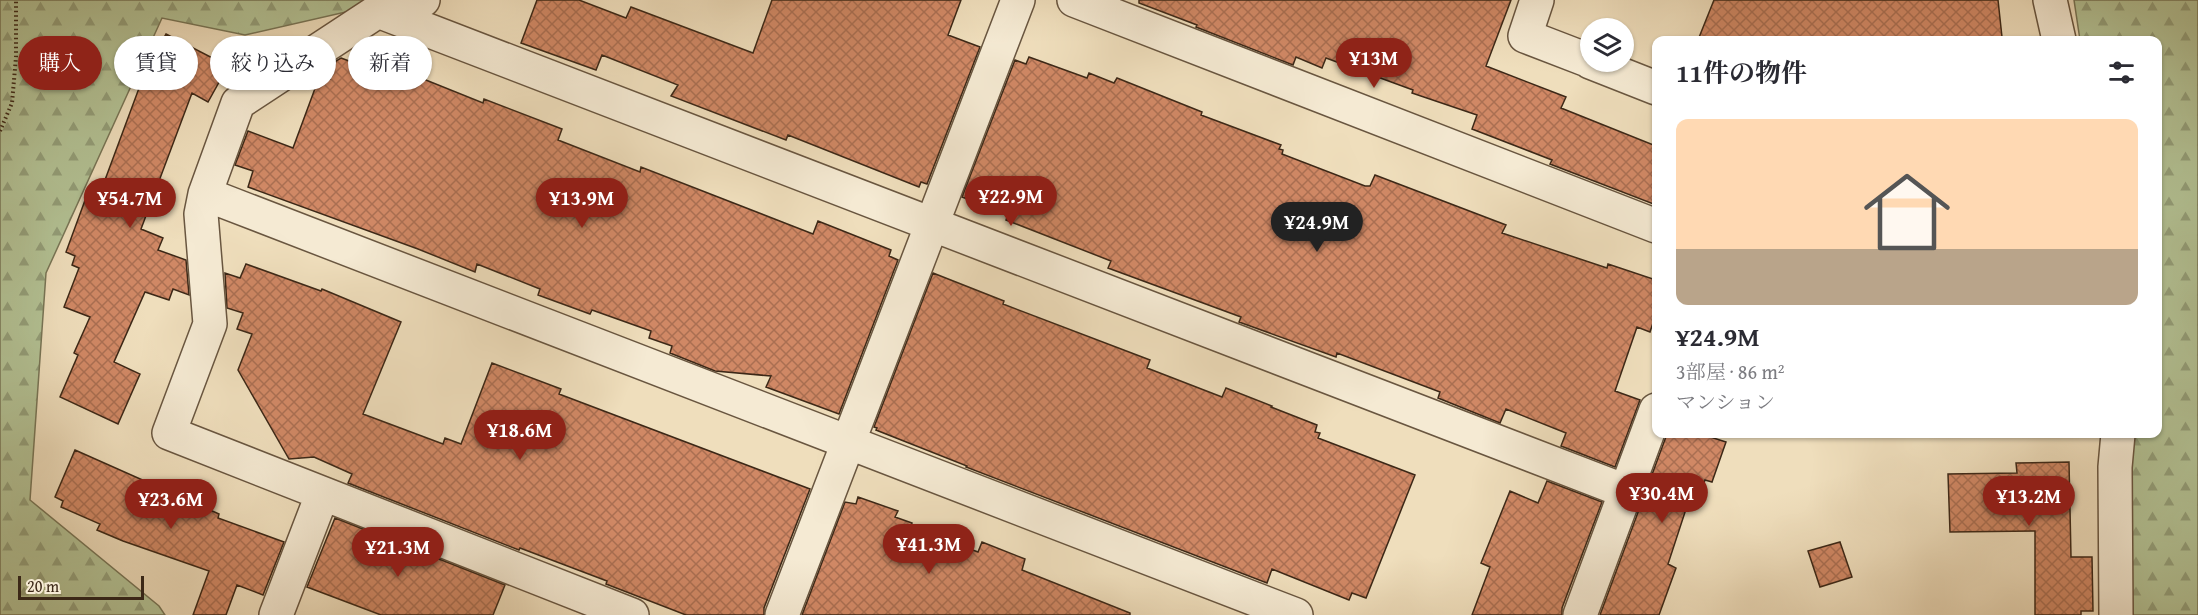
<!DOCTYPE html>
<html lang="ja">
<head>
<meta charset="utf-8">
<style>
  body { margin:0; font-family:"Gentium Book Plus","Noto Serif JP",serif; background:#f7f7f7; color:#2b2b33; height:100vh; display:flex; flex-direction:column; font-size:22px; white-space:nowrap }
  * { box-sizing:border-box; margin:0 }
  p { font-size:20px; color:#7c7c81 }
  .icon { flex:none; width:33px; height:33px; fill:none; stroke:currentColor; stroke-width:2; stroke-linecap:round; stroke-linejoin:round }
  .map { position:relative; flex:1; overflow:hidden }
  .panel { position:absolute; left:1652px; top:36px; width:510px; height:402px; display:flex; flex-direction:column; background:#fff; border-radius:12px; box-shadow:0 2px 4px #0004 }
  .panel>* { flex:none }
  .guide { position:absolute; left:18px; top:36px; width:570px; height:54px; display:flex; gap:12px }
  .controls { position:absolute; left:1580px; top:18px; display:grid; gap:12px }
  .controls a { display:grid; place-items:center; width:54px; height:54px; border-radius:50%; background:#fff; box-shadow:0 2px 4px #0004; font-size:30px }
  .scale { position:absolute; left:18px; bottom:15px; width:126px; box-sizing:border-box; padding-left:6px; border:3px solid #3c2817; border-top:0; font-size:16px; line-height:21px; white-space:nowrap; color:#3c2817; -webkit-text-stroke:4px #f5ead3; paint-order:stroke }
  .price { position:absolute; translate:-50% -51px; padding:0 14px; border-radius:21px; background:#8f2418; color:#fff; font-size:20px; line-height:39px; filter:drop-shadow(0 2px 3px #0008) }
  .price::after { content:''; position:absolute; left:50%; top:36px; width:18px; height:14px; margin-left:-9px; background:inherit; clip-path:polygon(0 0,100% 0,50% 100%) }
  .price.active { background:#222; color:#fff }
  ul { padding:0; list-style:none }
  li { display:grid; align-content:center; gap:12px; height:318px; padding:0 24px }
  li span { display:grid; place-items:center; height:186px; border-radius:12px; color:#555 }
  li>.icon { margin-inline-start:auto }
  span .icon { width:108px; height:108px; fill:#fffc; stroke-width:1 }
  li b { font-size:26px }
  h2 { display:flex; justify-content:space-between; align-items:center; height:72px; padding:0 24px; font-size:26px }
  .pill { padding:0 21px; border-radius:27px; background:#fff; box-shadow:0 2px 4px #0004; font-size:21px; line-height:54px }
  .pill.active { background:#8f2418; color:#fff }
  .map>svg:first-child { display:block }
  .forest { fill:url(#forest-firs); stroke:#787556; stroke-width:1.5 }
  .building { fill:url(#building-cross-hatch); stroke:#3c2817; stroke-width:1.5 }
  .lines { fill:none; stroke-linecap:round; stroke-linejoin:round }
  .minor-casing { stroke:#695640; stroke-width:36 }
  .path { stroke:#3c2817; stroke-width:4; stroke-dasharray:1.5 3; stroke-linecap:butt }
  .minor { stroke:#f5ead3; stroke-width:33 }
</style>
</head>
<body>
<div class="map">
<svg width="2198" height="615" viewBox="0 0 2198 615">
  <defs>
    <pattern id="forest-firs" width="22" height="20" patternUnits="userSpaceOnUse" patternTransform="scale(1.5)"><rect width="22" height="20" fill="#b3c295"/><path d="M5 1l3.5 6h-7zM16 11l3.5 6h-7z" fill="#939e79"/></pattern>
    <pattern id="building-cross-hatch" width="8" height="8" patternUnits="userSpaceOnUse" patternTransform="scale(1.5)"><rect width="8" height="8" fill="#d08865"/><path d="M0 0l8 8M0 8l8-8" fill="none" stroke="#aa6f52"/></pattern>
  </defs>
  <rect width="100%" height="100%" fill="#efdebc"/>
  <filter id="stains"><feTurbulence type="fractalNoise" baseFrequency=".00333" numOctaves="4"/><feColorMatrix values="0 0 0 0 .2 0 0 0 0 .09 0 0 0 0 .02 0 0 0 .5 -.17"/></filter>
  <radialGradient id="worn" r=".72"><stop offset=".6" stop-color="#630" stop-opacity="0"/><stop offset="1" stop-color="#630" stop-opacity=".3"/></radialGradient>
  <!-- forest -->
  <path class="forest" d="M0,0H398L245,35L162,18L46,273L30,500L159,606L165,615H0Z
    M2074,0H2198V615H2126L2114,434H2157V40H2080Z"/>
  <!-- building -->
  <path class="building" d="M537,0H579L626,18L631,7L753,53L772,0H961L948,35L980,47L927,184L921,182L919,187L788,135L786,140L671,96L678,85L602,55L596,70L521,43Z
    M1139,0H1511L1486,66L1566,97L1561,108L1656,146V205L1550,164L1552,160L1472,129L1477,115L1412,93L1413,90L1326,58L1322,68L1296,57L1293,65L1196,27L1197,25L1139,3Z
    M1714,0H1998L2002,37L1971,40H1698Z
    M166,34L228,66L208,102L192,93L141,229L163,238L158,250L186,260L189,295L173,289L169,300L145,292L114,362L140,374L118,424L60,397L78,355L74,353L90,317L64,307L79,268L72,265L75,256L66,252L91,184L102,188L145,72Z
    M1029,57L1087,78L1089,73L1114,83L1117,78L1202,112L1201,115L1281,145L1279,149L1283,150L1282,154L1365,186H1370L1375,175L1506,225L1502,233L1607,268L1608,264L1656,280V314L1650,332L1637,327L1615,391L1640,400L1615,467L1561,446L1566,433L1506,409L1500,423L1438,398L1440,392L1337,353L1336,357L1239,322L1241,317L1108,268L1111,261L1006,220L1008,214L962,197L1015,60L1026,64Z
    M341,58L397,79L401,70L483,103L484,99L562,129L558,140L640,172L641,167L813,234L818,221L891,250L889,256L898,260L839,414L766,387L771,376L715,371L670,353L672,346L649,338L651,331L592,310L590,314L538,295L540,289L477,264L475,272L418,249L248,187L253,171L235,165L248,131L293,148L320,75L330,79L336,61Z
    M246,264L321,291L322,289L401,322L363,414L443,444L445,438L461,444L492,363L561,389L559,394L810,489L764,608V615H686L606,584L607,581L520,548L519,550L348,483L352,474L314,457L289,459L238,370L252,334L237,329L243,313L227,308L225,273L240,278Z
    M933,273L1004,301L1003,304L1150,360L1147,368L1222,397L1226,388L1272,406L1271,407L1317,425L1315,432L1320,433L1318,438L1415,475L1366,598L1352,593L1349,600L1272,569L1267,583L966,467L967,466L876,430L877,428L874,427Z
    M1667,434H1701L1726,442L1712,482L1705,480L1695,508L1687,506L1668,564L1676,568L1659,615H1600Z
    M75,450L219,514L218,518L284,542L263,595L237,585L226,615H193L209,571L123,541L97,530L100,524L61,507L63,501L55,497Z
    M2069,462L2071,557H2092L2093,611H2081V615H2035V531L1950,532L1948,474L2017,473L2016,463Z
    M1547,481L1602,502L1562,608V615H1472L1490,567L1481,563L1510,491L1538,503Z
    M858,497L898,511L895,517L912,523L911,527L978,552L982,542L1025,559L1022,570L1130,613V615H802L845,502L856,504Z
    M335,518L505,585L493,615H381L307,587Z
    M1840,542L1852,577L1820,587L1808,551Z"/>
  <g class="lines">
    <defs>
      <path id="minor" d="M423,0L378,11L238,103L205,194L201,214L210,324L169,433L632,615
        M1074,0L1656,226
        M1537,0L1525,36L1590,61
        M2050,0L2059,40
        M378,11L1625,491
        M1590,62L1656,88
        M205,194L1296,615
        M276,615L322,495
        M782,615L1018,0
        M1580,615L1656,410
        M2116,615L2115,467L2118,434"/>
    </defs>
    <!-- minor casing -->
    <use href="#minor" class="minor-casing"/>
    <!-- path -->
    <path class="path" d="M0,131L12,103L16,57V0"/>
    <!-- minor -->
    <use href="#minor" class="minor"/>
  </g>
  <rect width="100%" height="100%" filter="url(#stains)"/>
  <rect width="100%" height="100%" fill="url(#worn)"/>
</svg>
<div class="controls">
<a><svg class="icon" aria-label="layers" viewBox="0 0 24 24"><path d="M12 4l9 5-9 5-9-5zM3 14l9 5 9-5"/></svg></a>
</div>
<div class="scale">20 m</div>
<b class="price" style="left:1374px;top:89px">¥13M</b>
<b class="price" style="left:1011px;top:227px">¥22.9M</b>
<b class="price" style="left:130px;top:229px">¥54.7M</b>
<b class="price" style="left:582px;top:229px">¥13.9M</b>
<b class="price active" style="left:1317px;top:253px">¥24.9M</b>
<b class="price" style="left:520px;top:461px">¥18.6M</b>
<b class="price" style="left:1662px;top:524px">¥30.4M</b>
<b class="price" style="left:2029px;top:527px">¥13.2M</b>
<b class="price" style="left:171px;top:530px">¥23.6M</b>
<b class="price" style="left:929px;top:575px">¥41.3M</b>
<b class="price" style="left:398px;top:578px">¥21.3M</b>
<div class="guide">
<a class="pill active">購入</a>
<a class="pill">賃貸</a>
<a class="pill">絞り込み</a>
<a class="pill">新着</a>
</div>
<section class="panel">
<h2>11件の物件<svg class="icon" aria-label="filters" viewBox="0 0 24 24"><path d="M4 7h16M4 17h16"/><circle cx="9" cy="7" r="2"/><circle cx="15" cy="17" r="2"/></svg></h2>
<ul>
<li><span style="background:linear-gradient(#ffd9b3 70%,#b9a48a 0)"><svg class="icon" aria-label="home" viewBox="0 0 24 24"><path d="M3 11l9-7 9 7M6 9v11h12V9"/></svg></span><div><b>¥24.9M</b><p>3部屋 · 86 m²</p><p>マンション</p></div></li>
</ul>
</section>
</div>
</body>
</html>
